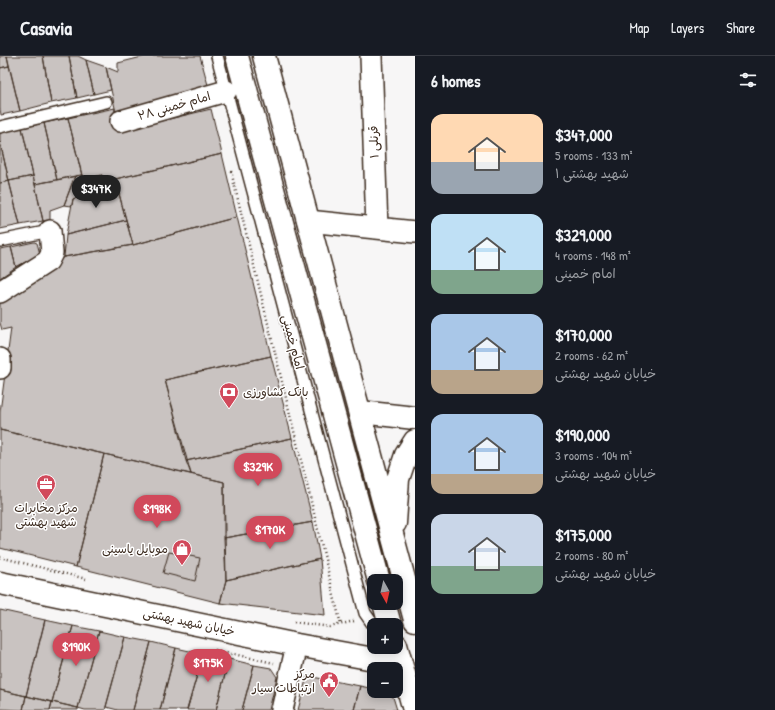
<!DOCTYPE html>
<html lang="en">
<head>
<meta charset="utf-8">
<style>
  body { margin:0; font-family:"Patrick Hand","Playpen Sans Arabic",sans-serif; background:#20242c; color:#f1f3f6; height:100vh; display:flex; flex-direction:column; font-size:15px; white-space:nowrap }
  * { box-sizing:border-box; margin:0 }
  p { font-size:13px; color:#9ea1a6 }
  .icon { flex:none; width:22px; height:22px; fill:none; stroke:currentColor; stroke-width:2; stroke-linecap:round; stroke-linejoin:round }
  .map { position:relative; flex:1; overflow:hidden }
  .sheet { display:flex; flex-direction:column; background:#171b24; width:360px }
  .sheet>* { flex:none }
  .needle { width:26px; rotate:172deg }
  .buttons { position:absolute; left:367px; top:518px; display:grid; gap:8px }
  .buttons a { display:grid; place-items:center; width:36px; height:36px; border-radius:8px; background:#171b24; box-shadow:0 2px 10px #0003; font-size:20px }
  .price { position:absolute; translate:-50% -34px; padding:0 9px; border-radius:14px; background:#d1495b; color:#fff; font-size:13px; line-height:26px; filter:drop-shadow(0 1px 2px #0008) }
  .price::after { content:''; position:absolute; left:50%; top:24px; width:12px; height:9px; margin-left:-6px; background:inherit; clip-path:polygon(0 0,100% 0,50% 100%) }
  .price.selected { background:#222; color:#fff }
  ul { padding:0; list-style:none }
  li { display:flex; align-items:center; gap:12px; height:100px; padding:0 16px }
  li span { display:grid; place-items:center; flex:none; width:112px; height:80px; border-radius:12px; color:#555 }
  li>.icon { margin-inline-start:auto }
  span .icon { width:48px; height:48px; fill:#fffc; stroke-width:1 }
  li b { font-size:17px }
  h2 { display:flex; justify-content:space-between; align-items:center; height:48px; padding:0 16px; font-size:17px }
  header { display:flex; align-items:center; gap:24px; box-sizing:border-box; height:56px; padding:0 20px; background:#171b24; border-bottom:1px solid #363941 }
  header strong { font-size:19px }
  nav { display:flex; gap:22px; margin-inline-start:auto; font-size:14px }
  main { display:flex; flex:1; min-height:0 }
  .map>svg:first-child { display:block }
  .building { fill:#c9c3c1; stroke:#3b2a1e }
  .lines { fill:none; stroke-linecap:round; stroke-linejoin:round }
  .service-casing { stroke:#3b2a1e; stroke-width:14 }
  .minor-casing { stroke:#3b2a1e; stroke-width:24 }
  .tertiary-casing { stroke:#3b2a1e; stroke-width:25 }
  .secondary-casing { stroke:#3b2a1e; stroke-width:25 }
  .path { stroke:#3b2a1e; stroke-width:2.5; stroke-dasharray:1 3; stroke-linecap:butt }
  .service { stroke:#fff; stroke-width:11 }
  .minor { stroke:#fff; stroke-width:21 }
  .tertiary { stroke:#fff; stroke-width:22 }
  .secondary { stroke:#fff; stroke-width:22 }
  .labels { text-anchor:middle; stroke-width:3; stroke-linejoin:round; paint-order:stroke }
  .street-label { font-size:12px; fill:#3b2a1e; stroke:#fff }
  .poi-label { font-size:12px; fill:#3b2a1e; stroke:#fff; text-anchor:end }
</style>
</head>
<body>
<header>
<strong>Casavia</strong>
<nav><a>Map</a><a>Layers</a><a>Share</a></nav>
</header>
<main>
<div class="map">
<svg width="415" height="654" viewBox="0 0 415 654">
  <rect width="100%" height="100%" fill="#f7f6f6"/>
  <filter id="ink" filterUnits="userSpaceOnUse"><feTurbulence type="fractalNoise" baseFrequency=".025" numOctaves="2"/><feDisplacementMap in="SourceGraphic" scale="8" xChannelSelector="R" yChannelSelector="G"/><feConvolveMatrix kernelMatrix="1 2 1 2 8 2 1 2 1" color-interpolation-filters="sRGB"/></filter>
  <g filter="url(#ink)">
    <!-- building -->
    <path class="building" d="M0,0H7L9,10L0,12Z
      M7,0H43L51,47L20,55Z
      M43,0H69L77,42L51,47Z
      M69,0H78L86,4L94,38L77,42Z
      M146,0H200L208,29L115,60V52L106,11L118,16V7Z
      M86,4L106,11L111,34L94,38Z
      M9,10L20,55L1,59L0,53V12Z
      M115,52V60L119,75L211,53L222,98L103,126L102,119L83,124L68,62Z
      M68,62L82,119L57,124L44,67Z
      M44,67L57,124L35,128L22,72Z
      M22,72L33,120L9,125L0,86V76Z
      M0,86L9,125L0,127Z
      M222,98L237,161L133,189L115,123Z
      M82,119L83,124L102,119L103,126L99,134L73,143L72,150L64,149L75,120Z
      M33,120L43,165L20,169L9,125Z
      M75,120L64,149L50,154V166L43,165L35,128Z
      M115,123L126,164L66,179L73,143L99,134L103,126Z
      M9,125L20,169L0,173V127Z
      M237,161L271,300L165,324L191,418L0,374V356L11,272L2,274L0,267V243L64,201L133,189Z
      M126,164L133,189L64,201L66,179Z
      M34,186L37,187L40,198L16,211L11,191Z
      M11,191L16,211L0,222V193Z
      M271,300L292,382L186,405L165,324Z
      M0,374L104,398L76,511L0,492Z
      M292,382L313,466L224,482V426L191,418L186,405Z
      M104,398L224,426L226,524L220,547L76,511Z
      M313,466L320,503L226,524L224,482Z
      M169,496L200,502L195,525L163,517Z
      M320,503L325,559L220,547L226,524Z
      M0,554L45,564L26,640L0,634Z
      M45,564L73,570L52,646L26,640Z
      M73,570L99,575L78,652L52,646Z
      M99,575L125,581L105,654H85L78,652Z
      M125,581L151,586L133,654H118L106,651Z
      M151,586L176,592L160,654H133Z
      M176,592L203,598L187,654H160Z
      M203,598L229,603L216,654H187Z
      M229,603L254,609L242,654H216Z
      M254,609L271,612L277,621L269,654H242Z
      M307,620L360,630L354,654H298Z
      M360,630L374,633V635H385L393,641L397,654H354Z
      M0,634L26,640L23,654L0,653Z
      M26,640L52,646L50,654H23Z
      M52,646L78,652V654H50Z"/>
    <g class="lines">
      <defs>
        <path id="service" d="M217,0L365,557L374,570
          M0,71L106,46
          M0,185L50,175"/>
        <path id="minor" d="M371,0L377,172
          M121,65L226,35
          M308,165L415,176
          M0,236L48,205L52,197L50,175
          M0,303V312
          M282,654L297,589"/>
        <path id="tertiary" d="M360,356L415,362
          M0,527L297,589L401,608"/>
        <path id="secondary" d="M237,0L379,525
          M264,0L415,564
          M395,467L398,423L406,399L415,385
          M384,547L390,569
          M396,589L414,654"/>
      </defs>
      <!-- service casing -->
      <use href="#service" class="service-casing"/>
      <!-- minor casing -->
      <use href="#minor" class="minor-casing"/>
      <!-- tertiary casing -->
      <use href="#tertiary" class="tertiary-casing"/>
      <!-- secondary casing -->
      <use href="#secondary" class="secondary-casing"/>
      <!-- path -->
      <path class="path" d="M231,115L341,569
        M0,501L86,523
        M294,566L330,571L354,565
        M215,594L274,607"/>
      <!-- service -->
      <use href="#service" class="service"/>
      <!-- minor -->
      <use href="#minor" class="minor"/>
      <!-- tertiary -->
      <use href="#tertiary" class="tertiary"/>
      <!-- secondary -->
      <use href="#secondary" class="secondary"/>
    </g>
  </g>
  <!-- icons -->
  <defs>
    <symbol id="bank-pin" viewBox="-11 -11 22 30"><path d="M0 17L-7.5 6A9.5 9.5 0 1 1 7.5 6Z" fill="#d1495b" stroke="#fff"/><path d="M-6-4H6V4H-6ZM0-2.3a2.3 2.3 0 1 0 0 4.6a2.3 2.3 0 1 0 0-4.6Z" fill="#fff"/></symbol>
    <symbol id="office-pin" viewBox="-11 -11 22 30"><path d="M0 17L-7.5 6A9.5 9.5 0 1 1 7.5 6Z" fill="#d1495b" stroke="#fff"/><path d="M-6-3h4V-5.5h4V-3h4V5H-6ZM-1-4.5V-3h2v-1.5ZM-6 0V1H6V0Z" fill="#fff"/></symbol>
    <symbol id="shop-pin" viewBox="-11 -11 22 30"><path d="M0 17L-7.5 6A9.5 9.5 0 1 1 7.5 6Z" fill="#d1495b" stroke="#fff"/><path d="M-5-2.5h2.3a2.7 3.5 0 0 1 5.4 0H5L5.5 6h-11ZM-1.5-2.5h3a1.5 2.3 0 0 0-3 0Z" fill="#fff"/></symbol>
    <symbol id="civic-pin" viewBox="-11 -11 22 30"><path d="M0 17L-7.5 6A9.5 9.5 0 1 1 7.5 6Z" fill="#d1495b" stroke="#fff"/><path d="M-.6-6.5H3V-4.5H.6V-3L4-1V1h2V6H-6V1h2V-1L-.6-3ZM-1.2 2.5V6h2.4V2.5Z" fill="#fff"/></symbol>
  </defs>
  <g fill-rule="evenodd">
    <use href="#bank-pin" x="218" y="325" width="22" height="30"/>
    <use href="#office-pin" x="35" y="417" width="22" height="30"/>
    <use href="#shop-pin" x="171" y="482" width="22" height="30"/>
    <use href="#civic-pin" x="318" y="614" width="22" height="30"/>
  </g>
  <g class="labels">
    <!-- street labels -->
    <g class="street-label">
      <text transform="translate(174 50) rotate(-16)" y="4">امام خمینی ۲۸</text>
      <text transform="translate(374 86) rotate(-92)" y="4">قرنلی ۱</text>
      <text transform="translate(293 286) rotate(75)" y="4">امام خمینی</text>
      <text transform="translate(189 566) rotate(12)" y="4">خیابان شهید بهشتی</text>
    </g>
    <!-- poi labels -->
    <g class="poi-label">
      <text x="243" y="340" text-anchor="start">بانک کشاورزی</text>
      <text x="46" y="456" text-anchor="middle">مرکز مخابرات<tspan x="46" dy="14">شهید بهشتی</tspan></text>
      <text x="168" y="497">موبایل یاسینی</text>
      <text x="315" y="622">مرکز<tspan x="315" dy="14">ارتباطات سیار</tspan></text>
    </g>
  </g>
</svg>
<div class="buttons">
<a><svg class="needle" viewBox="-14 -14 28 28"><path d="M0-13l5 13h-10z" fill="#e53935"/><path d="M0 13l5-13h-10z" fill="#9ea1a6"/></svg></a>
<a>+</a>
<a>−</a>
</div>
<b class="price selected" style="left:96px;top:153px">$347K</b>
<b class="price" style="left:258px;top:431px">$329K</b>
<b class="price" style="left:157px;top:473px">$198K</b>
<b class="price" style="left:270px;top:494px">$170K</b>
<b class="price" style="left:76px;top:611px">$190K</b>
<b class="price" style="left:208px;top:627px">$175K</b>
</div>
<section class="sheet">
<h2>6 homes<svg class="icon" aria-label="filters" viewBox="0 0 24 24"><path d="M4 7h16M4 17h16"/><circle cx="9" cy="7" r="2"/><circle cx="15" cy="17" r="2"/></svg></h2>
<ul>
<li><span style="background:linear-gradient(#ffd9b3 60%,#9aa5b1 0)"><svg class="icon" aria-label="home" viewBox="0 0 24 24"><path d="M3 11l9-7 9 7M6 9v11h12V9"/></svg></span><div><b>$347,000</b><p>5 rooms · 133 m²</p><p>شهید بهشتی ۱</p></div></li>
<li><span style="background:linear-gradient(#bfe0f5 70%,#7fa58c 0)"><svg class="icon" aria-label="home" viewBox="0 0 24 24"><path d="M3 11l9-7 9 7M6 9v11h12V9"/></svg></span><div><b>$329,000</b><p>4 rooms · 148 m²</p><p>امام خمینی</p></div></li>
<li><span style="background:linear-gradient(#a9c7e8 70%,#b9a48a 0)"><svg class="icon" aria-label="home" viewBox="0 0 24 24"><path d="M3 11l9-7 9 7M6 9v11h12V9"/></svg></span><div><b>$170,000</b><p>2 rooms · 62 m²</p><p>خیابان شهید بهشتی</p></div></li>
<li><span style="background:linear-gradient(#a9c7e8 75%,#b9a48a 0)"><svg class="icon" aria-label="home" viewBox="0 0 24 24"><path d="M3 11l9-7 9 7M6 9v11h12V9"/></svg></span><div><b>$190,000</b><p>3 rooms · 104 m²</p><p>خیابان شهید بهشتی</p></div></li>
<li><span style="background:linear-gradient(#c9d6e8 65%,#7fa58c 0)"><svg class="icon" aria-label="home" viewBox="0 0 24 24"><path d="M3 11l9-7 9 7M6 9v11h12V9"/></svg></span><div><b>$175,000</b><p>2 rooms · 80 m²</p><p>خیابان شهید بهشتی</p></div></li>
</ul>
</section>
</main>
</body>
</html>
